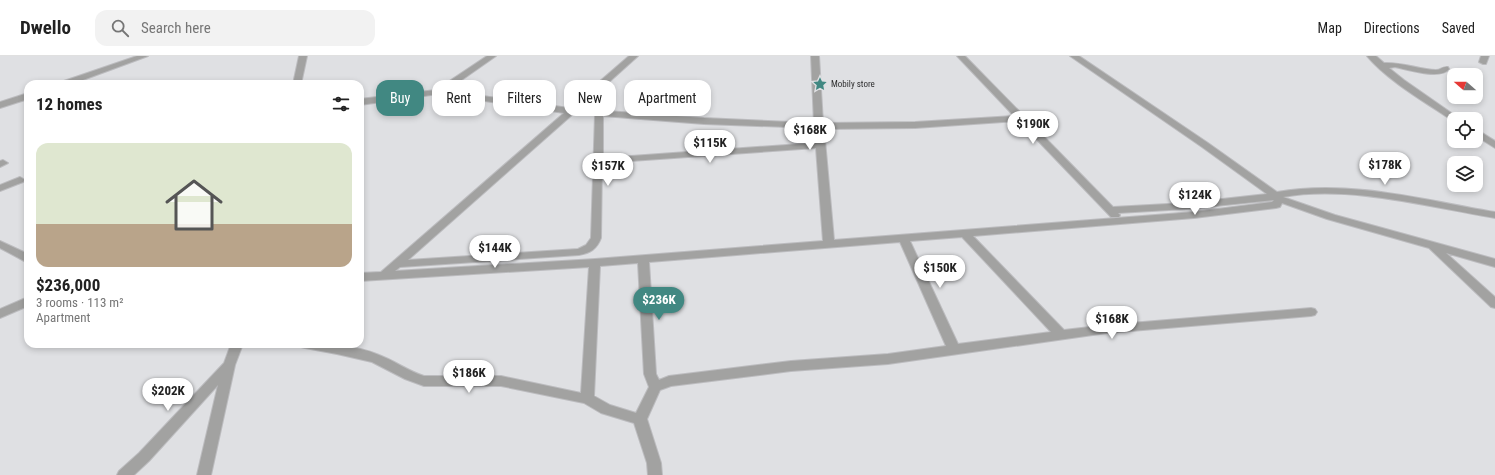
<!DOCTYPE html>
<html lang="en">
<head>
<meta charset="utf-8">
<style>
  body { margin:0; font-family:"Roboto Condensed",sans-serif; background:#f2f2f2; color:#222; height:100vh; display:flex; flex-direction:column; font-size:15px; white-space:nowrap }
  * { box-sizing:border-box; margin:0 }
  p { font-size:13px; color:#767676 }
  .icon { flex:none; width:22px; height:22px; fill:none; stroke:currentColor; stroke-width:2; stroke-linecap:round; stroke-linejoin:round }
  .map { position:relative; flex:1; overflow:hidden }
  .panel { position:absolute; left:24px; top:24px; width:340px; height:268px; display:flex; flex-direction:column; background:#fff; border-radius:12px; box-shadow:0 2px 6px #0003 }
  .panel>* { flex:none }
  .banner { position:absolute; left:376px; top:24px; width:380px; height:36px; display:flex; gap:8px }
  .needle { width:26px; rotate:290deg }
  .fabs { position:absolute; left:1447px; top:12px; display:grid; gap:8px }
  .fabs a { display:grid; place-items:center; width:36px; height:36px; border-radius:8px; background:#fff; box-shadow:0 2px 6px #0003; font-size:20px }
  .price { position:absolute; translate:-50% -34px; padding:0 9px; border-radius:14px; background:#fff; color:#222; font-size:13px; line-height:26px; filter:drop-shadow(0 1px 2px #0008) }
  .price::after { content:''; position:absolute; left:50%; top:24px; width:12px; height:9px; margin-left:-6px; background:inherit; clip-path:polygon(0 0,100% 0,50% 100%) }
  .price.active { background:#418882; color:#fff }
  ul { padding:0; list-style:none }
  li { display:grid; align-content:center; gap:8px; height:212px; padding:0 12px }
  li+li { border-top:1px solid #e0e0e0 }
  li span { display:grid; place-items:center; height:124px; border-radius:12px; color:#555 }
  li>.icon { margin-inline-start:auto }
  span .icon { width:72px; height:72px; fill:#fffc; stroke-width:1 }
  li b { font-size:17px }
  h2 { display:flex; justify-content:space-between; align-items:center; height:48px; padding:0 12px; font-size:17px }
  .chip { padding:0 14px; border-radius:12px; background:#fff; box-shadow:0 2px 6px #0003; font-size:14px; line-height:36px }
  .chip.active { background:#418882; color:#fff }
  header { display:flex; align-items:center; gap:24px; box-sizing:border-box; height:56px; padding:0 20px; background:#fff; border-bottom:1px solid #e0e0e0 }
  header strong { font-size:19px }
  nav { display:flex; gap:22px; margin-inline-start:auto; font-size:14px }
  .search { width:280px; height:36px; background:#f2f2f2; display:flex; align-items:center; gap:10px; box-sizing:border-box; padding:0 14px; border-radius:12px; color:#767676; font-size:15px }
  .map>svg:first-child { display:block }
  .lines { fill:none; stroke-linecap:round; stroke-linejoin:round }
  .minor-casing { stroke:#bcbcbf; stroke-width:2 }
  .minor { fill:#a2a2a1; fill-rule:evenodd }
  .labels { text-anchor:middle; stroke-width:3; stroke-linejoin:round; paint-order:stroke }
  .far-poi-label { font-size:9px; fill:#2e2e2f; stroke:#dfe0e3; text-anchor:start }
</style>
</head>
<body>
<header>
<strong>Dwello</strong>
<div class="search"><svg class="icon" aria-label="search" viewBox="0 0 24 24"><circle cx="10" cy="10" r="6"/><path d="M15 15l6 6"/></svg>Search here</div>
<nav><a>Map</a><a>Directions</a><a>Saved</a></nav>
</header>
<div class="map">
<svg width="1495" height="419" viewBox="0 0 1495 419">
  <rect width="100%" height="100%" fill="#dfe0e3"/>
  <g class="lines">
    <defs>
      <path id="minor" d="M137,0H148L72,28H60L61,26Z
        M299,0H307L301,28H293Z
        M487,0H496L446,35L569,52L629,0H638L579,53L704,62L814,67L811,0H819L823,67L915,66L1014,60L957,0H965L1113,151L1186,147L1267,138L1202,91L1070,0H1079L1208,87L1277,136C1349,123 1424,144 1495,156V162C1429,151 1349,129 1283,141L1335,159L1495,203V211L1446,197L1495,241V252L1491,251L1429,192L1327,163L1282,147L1280,151L1276,152L1194,162L973,180L1064,274L1107,269L1311,252L1315,253L1317,256L1315,259L1311,260L1107,277L888,308L791,315L671,330L660,334L647,363L661,407L662,419H648L647,407L634,367L601,357L584,347L501,330H424L405,323L372,306L337,298L305,292L301,291L299,288C326,288 354,288 379,299C395,305 408,315 424,320H501L581,337L589,211L360,225V217L381,216L564,57L438,38L360,49V43L436,34ZM573,58L595,59L591,182L586,189L578,193L408,204ZM603,60L704,68L815,72V87L603,102ZM1019,65L1111,161H1119L1120,159L1118,157L1186,153L1274,144L1272,146L1194,156L834,184L824,73L915,72ZM816,92L823,185L595,203L395,215L400,211L579,199C590,197 597,193 601,182L602,107ZM962,181L1051,276L958,288L910,185ZM900,186L946,290L888,298L791,305L669,320L659,324L656,318L649,206ZM638,207L644,318L649,331L636,357L610,349L594,340L600,210Z
        M1367,0H1376L1384,7C1402,6 1418,13 1436,14C1441,14 1443,10 1448,11L1449,13C1441,24 1408,14 1395,11L1389,12L1404,24L1460,63H1454L1453,65C1425,46 1388,25 1367,0Z
        M1481,0H1489L1486,8H1483L1479,6Z
        M28,37V43L0,52V46Z
        M1476,73L1495,85V92L1476,80Z
        M3,104L8,107L0,111V105Z
        M20,121L25,124L23,126L0,135V129Z
        M0,185L28,198V207L0,192Z
        M28,241V250L0,262V253Z
        M231,288H243L235,309L211,419H197L218,329L149,405L134,419H117L119,415L139,397L224,307Z"/>
    </defs>
    <!-- minor casing -->
    <use href="#minor" class="minor-casing"/>
    <!-- minor -->
    <use href="#minor" class="minor"/>
  </g>
  <!-- icons -->
  <defs>
    <symbol id="sight-bare" viewBox="-9 -9 18 18"><path d="M0-6L1.8-2.2L6-1.7L2.9 1.2L3.7 5.4L0 3.3L-3.7 5.4L-2.9 1.2L-6-1.7L-1.8-2.2Z" fill="#418882" stroke="#dfe0e3" stroke-width="2.5" paint-order="stroke"/></symbol>
  </defs>
  <g fill-rule="evenodd">
    <use href="#sight-bare" x="810" y="18" width="20" height="20"/>
  </g>
  <g class="labels">
    <!-- far-poi labels -->
    <g class="far-poi-label">
      <text x="831" y="31">Mobily store</text>
    </g>
  </g>
</svg>
<div class="fabs">
<a><svg class="needle" viewBox="-14 -14 28 28"><path d="M0-13l5 13h-10z" fill="#e53935"/><path d="M0 13l5-13h-10z" fill="#767676"/></svg></a>
<a><svg class="icon" aria-label="locate" viewBox="0 0 24 24"><circle cx="12" cy="12" r="6"/><path d="M12 2v4M12 18v4M2 12h4M18 12h4"/></svg></a>
<a><svg class="icon" aria-label="layers" viewBox="0 0 24 24"><path d="M12 4l9 5-9 5-9-5zM3 14l9 5 9-5"/></svg></a>
</div>
<b class="price" style="left:1033px;top:89px">$190K</b>
<b class="price" style="left:810px;top:95px">$168K</b>
<b class="price" style="left:710px;top:108px">$115K</b>
<b class="price" style="left:1385px;top:130px">$178K</b>
<b class="price" style="left:608px;top:131px">$157K</b>
<b class="price" style="left:1195px;top:160px">$124K</b>
<b class="price" style="left:495px;top:213px">$144K</b>
<b class="price" style="left:940px;top:233px">$150K</b>
<b class="price active" style="left:659px;top:265px">$236K</b>
<b class="price" style="left:1112px;top:284px">$168K</b>
<b class="price" style="left:469px;top:338px">$186K</b>
<b class="price" style="left:168px;top:356px">$202K</b>
<div class="banner">
<a class="chip active">Buy</a>
<a class="chip">Rent</a>
<a class="chip">Filters</a>
<a class="chip">New</a>
<a class="chip">Apartment</a>
</div>
<section class="panel">
<h2>12 homes<svg class="icon" aria-label="filters" viewBox="0 0 24 24"><path d="M4 7h16M4 17h16"/><circle cx="9" cy="7" r="2"/><circle cx="15" cy="17" r="2"/></svg></h2>
<ul>
<li><span style="background:linear-gradient(#dfe7d0 65%,#b9a48a 0)"><svg class="icon" aria-label="home" viewBox="0 0 24 24"><path d="M3 11l9-7 9 7M6 9v11h12V9"/></svg></span><div><b>$236,000</b><p>3 rooms · 113 m²</p><p>Apartment</p></div></li>
</ul>
</section>
</div>
</body>
</html>
